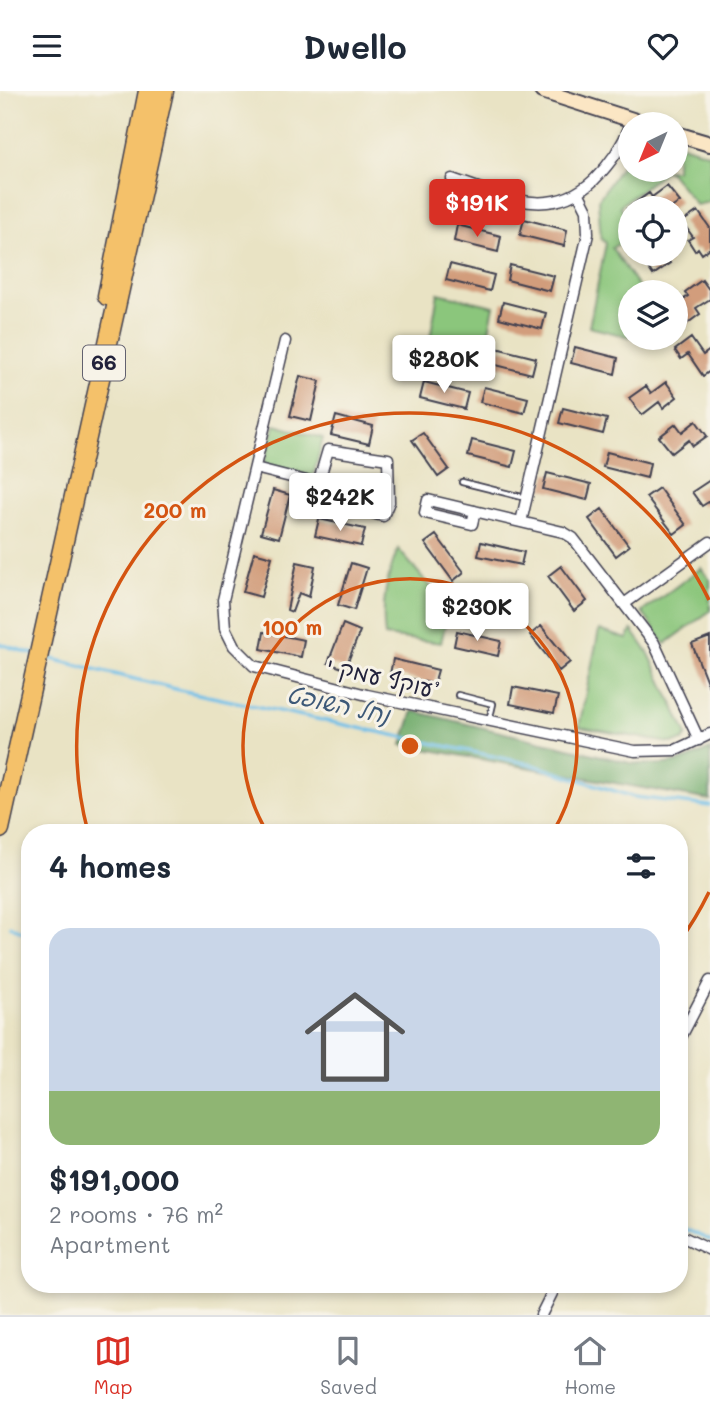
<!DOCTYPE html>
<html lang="en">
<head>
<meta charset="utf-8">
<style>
  body { margin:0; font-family:Mali,"Playpen Sans Hebrew",sans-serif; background:#f6f6f7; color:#1f2937; height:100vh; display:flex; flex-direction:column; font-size:26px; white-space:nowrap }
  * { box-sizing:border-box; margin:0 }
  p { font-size:23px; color:#747a83 }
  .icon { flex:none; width:38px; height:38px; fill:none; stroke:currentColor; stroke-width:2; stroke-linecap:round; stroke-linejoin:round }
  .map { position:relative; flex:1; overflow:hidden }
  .details { position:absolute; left:21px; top:733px; width:667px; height:469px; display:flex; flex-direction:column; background:#fff; border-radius:28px; box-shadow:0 4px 10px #0003 }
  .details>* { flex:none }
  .needle { width:46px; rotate:223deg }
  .fabs { position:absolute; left:618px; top:21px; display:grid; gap:14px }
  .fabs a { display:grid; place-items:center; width:70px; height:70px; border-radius:50%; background:#fff; box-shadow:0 4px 10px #0003; font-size:35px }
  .price { position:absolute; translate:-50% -60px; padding:0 16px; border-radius:7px; background:#fff; color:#222; font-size:23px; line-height:46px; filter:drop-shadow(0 2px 4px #0008) }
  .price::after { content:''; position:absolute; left:50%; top:42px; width:21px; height:16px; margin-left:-10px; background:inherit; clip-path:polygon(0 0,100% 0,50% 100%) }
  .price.on { background:#d93025; color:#fff }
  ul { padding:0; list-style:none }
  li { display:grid; align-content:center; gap:14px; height:371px; padding:0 28px }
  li+li { border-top:2px solid #e0e1e3 }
  li span { display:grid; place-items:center; height:217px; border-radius:21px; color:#555 }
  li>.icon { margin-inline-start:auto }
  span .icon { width:126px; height:126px; fill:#fffc; stroke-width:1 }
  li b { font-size:30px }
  h2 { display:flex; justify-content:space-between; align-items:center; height:84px; padding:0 28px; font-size:30px }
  header { display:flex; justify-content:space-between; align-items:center; height:91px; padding:0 28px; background:#fff; font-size:32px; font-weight:800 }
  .dock { display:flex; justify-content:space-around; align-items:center; height:98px; border-top:2px solid #e0e1e3; background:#fff; font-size:19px; color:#747a83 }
  .dock a { display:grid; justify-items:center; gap:4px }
  .dock .on { color:#d93025 }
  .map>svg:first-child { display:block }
  .green { fill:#8bc67b; stroke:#56745b; stroke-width:2 }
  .forest { fill:#70ab6b; stroke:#496653; stroke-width:2 }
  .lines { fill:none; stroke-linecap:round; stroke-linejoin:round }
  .stream { stroke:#6ebfe9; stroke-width:3.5 }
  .building { fill:#d29d7c }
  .lane-casing { stroke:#403f50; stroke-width:8 }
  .street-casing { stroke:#403f50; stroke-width:13 }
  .secondary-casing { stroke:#403f50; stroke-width:18 }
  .highway-casing { stroke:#403f50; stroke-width:21 }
  .lane { stroke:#fff; stroke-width:4.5 }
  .street { stroke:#fff; stroke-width:10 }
  .secondary { stroke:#fbe6c4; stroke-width:14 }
  .highway { stroke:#f4c16b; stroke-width:18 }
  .ring { fill:none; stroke:#d45411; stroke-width:3.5 }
  .labels { text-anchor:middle; stroke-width:6; stroke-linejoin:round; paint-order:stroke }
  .shield { fill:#f7f3e8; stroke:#62616f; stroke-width:2 }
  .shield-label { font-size:21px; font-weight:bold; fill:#22223b }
  .street-label { font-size:23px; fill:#22223b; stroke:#f7f3e8 }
  .water-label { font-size:24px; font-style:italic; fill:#3d5978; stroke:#f7f3e8 }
  .centre { fill:#d45411; stroke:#f7f3e8; stroke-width:3.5 }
  .ring-label { font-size:21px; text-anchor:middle; font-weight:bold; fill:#d45411; stroke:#f7f3e8; stroke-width:6; stroke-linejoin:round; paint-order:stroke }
</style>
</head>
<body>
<header><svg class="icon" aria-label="menu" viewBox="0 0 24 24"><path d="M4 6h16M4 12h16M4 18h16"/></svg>Dwello<svg class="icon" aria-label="heart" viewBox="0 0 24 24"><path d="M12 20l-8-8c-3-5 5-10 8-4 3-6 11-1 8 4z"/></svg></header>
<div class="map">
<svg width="710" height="1224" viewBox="0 0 710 1224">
  <rect width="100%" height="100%" fill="#f7f3e8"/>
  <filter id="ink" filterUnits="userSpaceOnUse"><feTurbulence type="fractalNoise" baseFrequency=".0143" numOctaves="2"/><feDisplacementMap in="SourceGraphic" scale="14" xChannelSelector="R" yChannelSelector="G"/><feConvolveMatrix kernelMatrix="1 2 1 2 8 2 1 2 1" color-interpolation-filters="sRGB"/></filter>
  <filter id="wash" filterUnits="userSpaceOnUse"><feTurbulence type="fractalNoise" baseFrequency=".00686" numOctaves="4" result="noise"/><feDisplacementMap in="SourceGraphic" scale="28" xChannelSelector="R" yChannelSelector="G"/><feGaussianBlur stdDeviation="1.57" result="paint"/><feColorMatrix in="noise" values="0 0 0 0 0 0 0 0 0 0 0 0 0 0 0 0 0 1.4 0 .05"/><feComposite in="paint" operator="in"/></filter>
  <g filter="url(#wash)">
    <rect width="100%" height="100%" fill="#e9e3c4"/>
    <!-- green -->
    <path class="green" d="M676,52L710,63V111L696,114L670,81L665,80L620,115L630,132V146L612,157L642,201H630V246L589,236L606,152L601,148L598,109L630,63V79H676Z
      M438,202L494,215L481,279L456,281L425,277Z
      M275,334L323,347L313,386L264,373Z
      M398,458L449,517L441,552L385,545C381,513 386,488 398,458Z
      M701,477L710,489V520L665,553L642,521Z
      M599,539L627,548L632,539L649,563L687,644L683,650L670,652L579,636Z"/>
    <!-- forest -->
    <path class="forest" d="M413,620L631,672C665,676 680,673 710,658V709L402,654Z"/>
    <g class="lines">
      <!-- stream -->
      <path class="stream" d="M0,553L33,563
        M44,566L184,600L530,673L634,706L710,715
        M10,835L30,844
        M679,1136L710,1149"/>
    </g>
    <g id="blocks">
      <!-- building -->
      <path class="building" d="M667,95L680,111L671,117H628L649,102L652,106Z
        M698,120L710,137V157L702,163L698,157L695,160L688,149L693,146L682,131Z
        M524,128L567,139L564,155L520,144Z
        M457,134L501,145L498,161L454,150Z
        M649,163H659L661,166L664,164L670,172L653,184L642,168Z
        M450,173L494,184L490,200L446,189Z
        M510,174L554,185L550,200L507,189Z
        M702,189L710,200V208L696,217L700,223L685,234L676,221V214L688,205L685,201Z
        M503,211L546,222L542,238L499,227Z
        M691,247L703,264L710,259V280L703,285L688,263L681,268L675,259Z
        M492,256L536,267L532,283L488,272Z
        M575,256L618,267L615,283L571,272Z
        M300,285L320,290L311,330L290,325Z
        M424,291L468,302L464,318L420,307Z
        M666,291L677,306L663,317L659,311L642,324L629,307L646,295L651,302Z
        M484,296L528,307L524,322L480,311Z
        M563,317L607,328L603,343L559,332Z
        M336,325L373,335L369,353L331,344Z
        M696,330L707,345L693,355L689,349L672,362L659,346L676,333L682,341Z
        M423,342L449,378L438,386L412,349Z
        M472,349L516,360L512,376L468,365Z
        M607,361L650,372L647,387L603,376Z
        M547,382L591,393L587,409L543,398Z
        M710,389V410L702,415L692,401Z
        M659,397L686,434L674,443L646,406Z
        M273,399L290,404L279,447L261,442Z
        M602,418L629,455L616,465L589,428Z
        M319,428L365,438L361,455L315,445Z
        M436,444L464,481L453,490L425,452Z
        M481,451L524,461L521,474L478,465Z
        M254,461L272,466L261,506L243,501Z
        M297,471L315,475L309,506L299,502L292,521L287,519Z
        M351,472L367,477L354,519L338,514Z
        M561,475L587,510L574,520L548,485Z
        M467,503L510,514L507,528L463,517Z
        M343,533L360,540L345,578L328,572Z
        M541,535L570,571L559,580L530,544Z
        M457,540L501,550L498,565L454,555Z
        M264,541L304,549L301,566L261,558Z
        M710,546V596H709L692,553Z
        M393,568L438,579L434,593L390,583Z
        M513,596L558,605L554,622L510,613Z"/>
    </g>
  </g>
  <g filter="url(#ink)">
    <use href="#blocks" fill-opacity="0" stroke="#403f50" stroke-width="2"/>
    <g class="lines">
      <defs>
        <path id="lane" d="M462,391L526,407
          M458,604L493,613L489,630"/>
        <path id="street" d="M452,88C502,104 549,131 594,89C610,73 622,56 630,35
          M285,250L223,509L225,537L234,555L254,575L367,604L635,660L676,659L710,643
          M255,377L389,411L383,425L308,404L306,390
          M318,393L328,359L388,368L389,411
          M475,420L472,433L425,422L428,409L563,441L573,447L654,552L699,649
          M521,431L588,143L587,119L578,101
          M624,513L710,451
          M679,950L710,890
          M679,1144L710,1159
          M541,1224L556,1194"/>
        <path id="secondary" d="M542,0L645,33
          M676,43L710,53"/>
        <path id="highway" d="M107,205L148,0
          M0,738L164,0"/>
      </defs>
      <!-- lane casing -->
      <use href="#lane" class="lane-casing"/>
      <!-- street casing -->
      <use href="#street" class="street-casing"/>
      <!-- secondary casing -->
      <use href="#secondary" class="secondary-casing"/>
      <!-- highway casing -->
      <use href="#highway" class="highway-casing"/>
      <!-- lane -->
      <use href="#lane" class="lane"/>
      <!-- street -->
      <use href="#street" class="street"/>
      <!-- secondary -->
      <use href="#secondary" class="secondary"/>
      <!-- highway -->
      <use href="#highway" class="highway"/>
    </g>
  </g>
  <!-- distance rings -->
  <g class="ring">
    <path d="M267 741A167 167 0 1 1 553 741"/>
    <path d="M709 801A333 333 0 0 1 679 851M88 741A333 333 0 0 1 709 509"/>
  </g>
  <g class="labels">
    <!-- shield labels -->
    <rect class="shield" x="83" y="254.5" width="42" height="35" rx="5"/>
    <g class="shield-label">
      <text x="104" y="279">66</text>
    </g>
    <!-- street labels -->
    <g class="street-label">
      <text transform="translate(383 587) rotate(13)" y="8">עוקף עמק י’</text>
    </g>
    <!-- water labels -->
    <g class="water-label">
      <text transform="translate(338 614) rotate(12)" y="8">נחל השופט</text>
    </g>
  </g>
  <circle cx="410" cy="655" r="10" class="centre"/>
  <g class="ring-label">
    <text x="175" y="427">200 m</text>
    <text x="292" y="544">100 m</text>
  </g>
</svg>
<div class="fabs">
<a><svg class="needle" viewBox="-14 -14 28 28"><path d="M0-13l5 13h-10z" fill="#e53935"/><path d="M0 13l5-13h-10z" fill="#747a83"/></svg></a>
<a><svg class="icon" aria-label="locate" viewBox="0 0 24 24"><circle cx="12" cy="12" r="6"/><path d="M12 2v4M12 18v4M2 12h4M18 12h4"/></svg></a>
<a><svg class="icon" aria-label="layers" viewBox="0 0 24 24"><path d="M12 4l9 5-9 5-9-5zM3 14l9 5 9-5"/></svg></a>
</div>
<b class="price on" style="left:477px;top:148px">$191K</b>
<b class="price" style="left:444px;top:304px">$280K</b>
<b class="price" style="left:340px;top:442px">$242K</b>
<b class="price" style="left:477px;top:552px">$230K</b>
<section class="details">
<h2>4 homes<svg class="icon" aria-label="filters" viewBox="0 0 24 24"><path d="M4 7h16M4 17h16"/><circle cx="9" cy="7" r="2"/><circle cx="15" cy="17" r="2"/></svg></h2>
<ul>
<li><span style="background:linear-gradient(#c9d6e8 75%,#8fb573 0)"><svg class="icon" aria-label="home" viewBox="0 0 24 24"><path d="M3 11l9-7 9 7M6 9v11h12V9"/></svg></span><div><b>$191,000</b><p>2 rooms · 76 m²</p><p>Apartment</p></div></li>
</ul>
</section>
</div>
<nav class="dock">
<a class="on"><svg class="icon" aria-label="map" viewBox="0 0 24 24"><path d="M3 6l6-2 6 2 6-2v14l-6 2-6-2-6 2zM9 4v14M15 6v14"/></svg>Map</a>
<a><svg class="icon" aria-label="saved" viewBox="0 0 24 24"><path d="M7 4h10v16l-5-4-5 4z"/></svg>Saved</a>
<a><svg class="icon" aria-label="home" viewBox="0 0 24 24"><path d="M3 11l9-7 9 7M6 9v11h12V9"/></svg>Home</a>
</nav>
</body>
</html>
